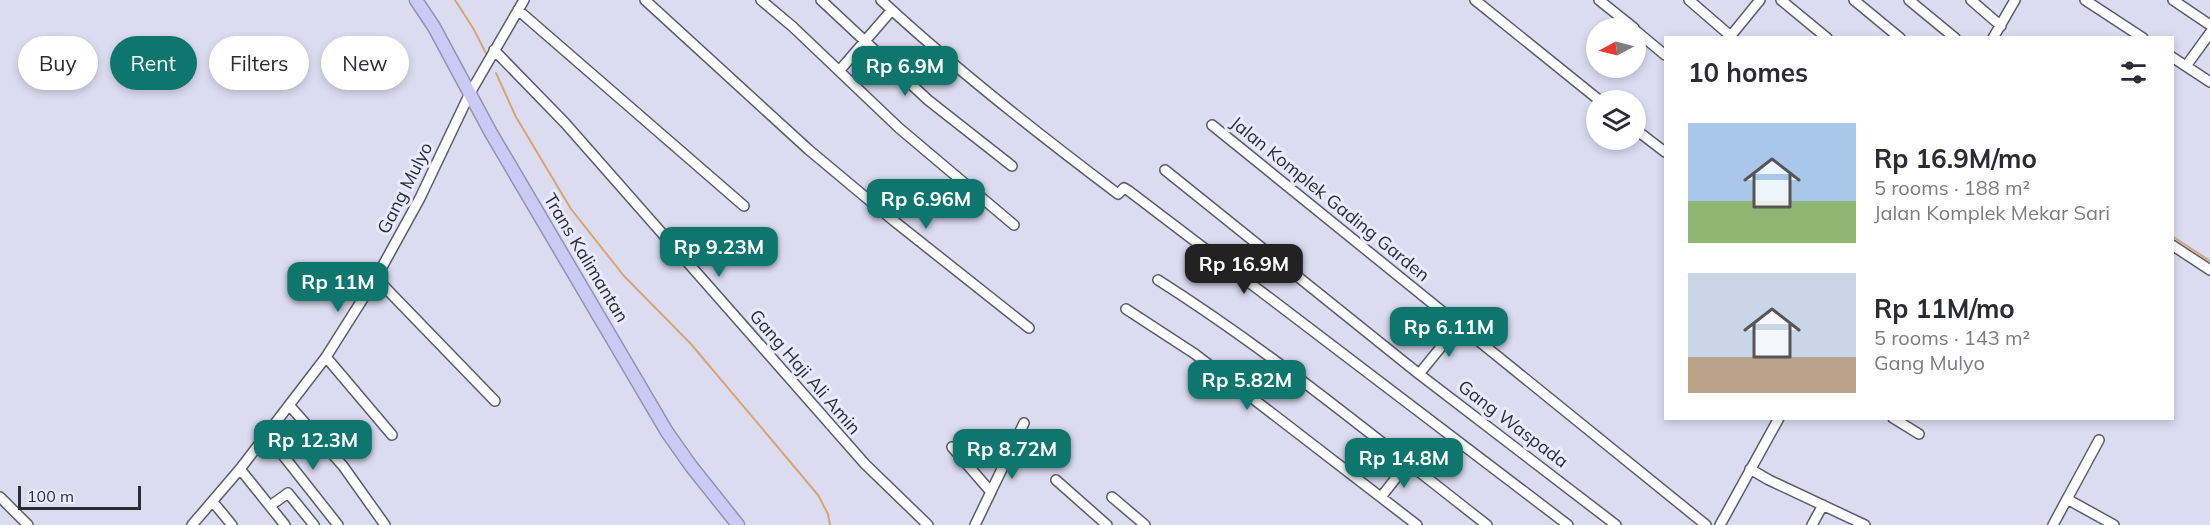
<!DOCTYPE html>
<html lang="en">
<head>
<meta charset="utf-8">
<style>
  body { margin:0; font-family:Mulish,sans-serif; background:#f7f7f7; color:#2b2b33; height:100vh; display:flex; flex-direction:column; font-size:22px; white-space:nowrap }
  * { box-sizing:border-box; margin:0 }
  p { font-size:20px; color:#7c7c81 }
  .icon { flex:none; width:33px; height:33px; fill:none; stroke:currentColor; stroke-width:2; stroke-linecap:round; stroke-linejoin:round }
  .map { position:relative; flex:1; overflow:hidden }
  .side { position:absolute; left:1664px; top:36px; width:510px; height:384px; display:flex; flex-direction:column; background:#fff; border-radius:0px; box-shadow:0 3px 9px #0003 }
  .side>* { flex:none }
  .hud { position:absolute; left:18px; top:36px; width:570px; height:54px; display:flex; gap:12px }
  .needle { width:39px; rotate:263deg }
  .tools { position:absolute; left:1586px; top:18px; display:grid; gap:12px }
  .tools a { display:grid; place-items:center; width:60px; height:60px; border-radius:50%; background:#fff; box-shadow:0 3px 9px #0003; font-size:30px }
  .scale { position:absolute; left:18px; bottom:15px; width:123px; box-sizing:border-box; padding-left:6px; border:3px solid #2c2c33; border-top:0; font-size:16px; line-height:21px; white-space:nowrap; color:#2c2c33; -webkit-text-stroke:4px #e9eafe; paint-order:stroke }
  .price { position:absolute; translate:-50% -51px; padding:0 14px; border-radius:12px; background:#0f766e; color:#fff; font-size:20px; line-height:39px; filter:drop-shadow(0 2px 3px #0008) }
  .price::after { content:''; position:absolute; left:50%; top:36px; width:18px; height:14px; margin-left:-9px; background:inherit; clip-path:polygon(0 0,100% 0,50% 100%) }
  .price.active { background:#222; color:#fff }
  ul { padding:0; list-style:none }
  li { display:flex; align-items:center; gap:18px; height:150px; padding:0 24px }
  li span { display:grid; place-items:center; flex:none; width:168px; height:120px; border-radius:0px; color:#555 }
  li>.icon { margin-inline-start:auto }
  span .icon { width:72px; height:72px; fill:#fffc; stroke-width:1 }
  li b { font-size:26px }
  h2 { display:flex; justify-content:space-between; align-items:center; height:72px; padding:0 24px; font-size:26px }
  .chip { padding:0 21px; border-radius:27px; background:#fff; box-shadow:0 3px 9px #0003; font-size:21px; line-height:54px }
  .chip.active { background:#0f766e; color:#fff }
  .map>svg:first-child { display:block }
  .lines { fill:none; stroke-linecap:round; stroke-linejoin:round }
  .stream { stroke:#d8a474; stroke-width:2 }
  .minor-casing { stroke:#5b5b6c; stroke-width:12 }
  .highway-casing { stroke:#9393b1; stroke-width:15 }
  .minor { stroke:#fff; stroke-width:9 }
  .highway { stroke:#cacaf5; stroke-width:12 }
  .labels { text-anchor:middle; stroke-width:6; stroke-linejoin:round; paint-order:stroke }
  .street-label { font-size:18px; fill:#2c2c33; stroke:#e9eafe }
</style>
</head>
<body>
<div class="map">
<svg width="2210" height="525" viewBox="0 0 2210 525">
  <rect width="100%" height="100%" fill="#dcdcf1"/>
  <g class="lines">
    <!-- stream -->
    <path class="stream" d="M455,0L473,28L488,57
      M496,73L516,117L571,209L624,276L691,344L818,495L828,514L830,525
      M2172,236L2210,261"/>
    <defs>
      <path id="minor" d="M645,0L809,150L894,221L1029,328
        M761,0L793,27L899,128L1014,225
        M821,0L928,100L1012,166
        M881,0C955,69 1037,133 1118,194L1124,188L1129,191L1568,525
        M1475,0L1599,100
        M1599,0L1634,28
        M1689,0L1733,38
        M1781,0L1827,38
        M1854,0L1900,38
        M1909,0L1955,38
        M1971,0L2001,26
        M2085,0L2143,38
        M2173,0L2210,25
        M518,10L744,206
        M1635,30L1665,55
        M1729,38L1760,0
        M1993,38L2015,0
        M494,50L565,123L865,464L928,525
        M2172,57L2210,82
        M2186,66L2210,33
        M839,71L891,11
        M1212,125L1706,525
        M1635,129L1665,152
        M1165,170L1419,374L1616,525
        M2172,245L2210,270
        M376,278L495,401
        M1158,280C1273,353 1379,441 1487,525
        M1126,309L1195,354L1417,525
        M326,357L392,435
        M1419,374L1459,325
        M289,405L343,466L385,525
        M1893,418L1919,434
        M267,435L338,525
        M952,447L991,492
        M240,469L285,525
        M1750,469L1769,480L1865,525
        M1056,480L1107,525
        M0,497L28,525
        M1112,497L1145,525
        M1381,497L1407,464
        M2067,499L2099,440
        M213,502L232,525
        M270,506L288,493L314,525
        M192,525L240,469L326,357L376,278L420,198L470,93L524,0
        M975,525L1024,423
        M1720,525L1779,418
        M1812,525L1823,505
        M2053,525L2067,499L2114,525"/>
      <path id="highway" d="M416,0L434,27L491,133L667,432L691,466L738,525"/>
    </defs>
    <!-- minor casing -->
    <use href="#minor" class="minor-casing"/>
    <!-- highway casing -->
    <use href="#highway" class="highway-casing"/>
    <!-- minor -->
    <use href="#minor" class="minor"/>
    <!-- highway -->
    <use href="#highway" class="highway"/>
  </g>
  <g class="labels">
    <!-- street labels -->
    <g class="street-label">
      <text transform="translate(405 188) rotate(-63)" y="6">Gang Mulyo</text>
      <text transform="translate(1330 199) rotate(39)" y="6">Jalan Komplek Gading Garden</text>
      <text transform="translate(586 258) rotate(59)" y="6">Trans Kalimantan</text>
      <text transform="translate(805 372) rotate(49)" y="6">Gang Haji Ali Amin</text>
      <text transform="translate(1513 424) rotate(37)" y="6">Gang Waspada</text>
    </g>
  </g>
</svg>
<div class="tools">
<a><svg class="needle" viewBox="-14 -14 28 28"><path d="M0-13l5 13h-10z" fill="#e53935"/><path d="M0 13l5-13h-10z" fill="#7c7c81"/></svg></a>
<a><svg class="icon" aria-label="layers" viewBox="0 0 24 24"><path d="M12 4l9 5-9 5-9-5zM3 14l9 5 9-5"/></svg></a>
</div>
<div class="scale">100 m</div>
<b class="price" style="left:905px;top:97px">Rp 6.9M</b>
<b class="price" style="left:926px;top:230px">Rp 6.96M</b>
<b class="price" style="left:719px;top:278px">Rp 9.23M</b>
<b class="price active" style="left:1244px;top:295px">Rp 16.9M</b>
<b class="price" style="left:338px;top:313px">Rp 11M</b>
<b class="price" style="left:1449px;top:358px">Rp 6.11M</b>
<b class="price" style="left:1247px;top:411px">Rp 5.82M</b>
<b class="price" style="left:313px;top:471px">Rp 12.3M</b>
<b class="price" style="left:1012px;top:480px">Rp 8.72M</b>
<b class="price" style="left:1404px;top:489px">Rp 14.8M</b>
<div class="hud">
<a class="chip">Buy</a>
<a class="chip active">Rent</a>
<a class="chip">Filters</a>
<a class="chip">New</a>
</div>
<section class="side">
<h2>10 homes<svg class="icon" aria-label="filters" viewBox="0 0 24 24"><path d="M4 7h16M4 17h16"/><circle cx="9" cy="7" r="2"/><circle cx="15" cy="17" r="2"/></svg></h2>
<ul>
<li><span style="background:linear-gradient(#a9c7e8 65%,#8fb573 0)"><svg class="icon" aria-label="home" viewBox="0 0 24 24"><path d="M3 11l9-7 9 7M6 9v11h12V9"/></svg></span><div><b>Rp 16.9M/mo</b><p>5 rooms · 188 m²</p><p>Jalan Komplek Mekar Sari</p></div></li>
<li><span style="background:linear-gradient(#c9d6e8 70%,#b9a48a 0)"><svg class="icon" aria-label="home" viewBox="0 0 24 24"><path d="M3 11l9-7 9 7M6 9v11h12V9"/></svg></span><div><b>Rp 11M/mo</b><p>5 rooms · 143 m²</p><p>Gang Mulyo</p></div></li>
</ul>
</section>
</div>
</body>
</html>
